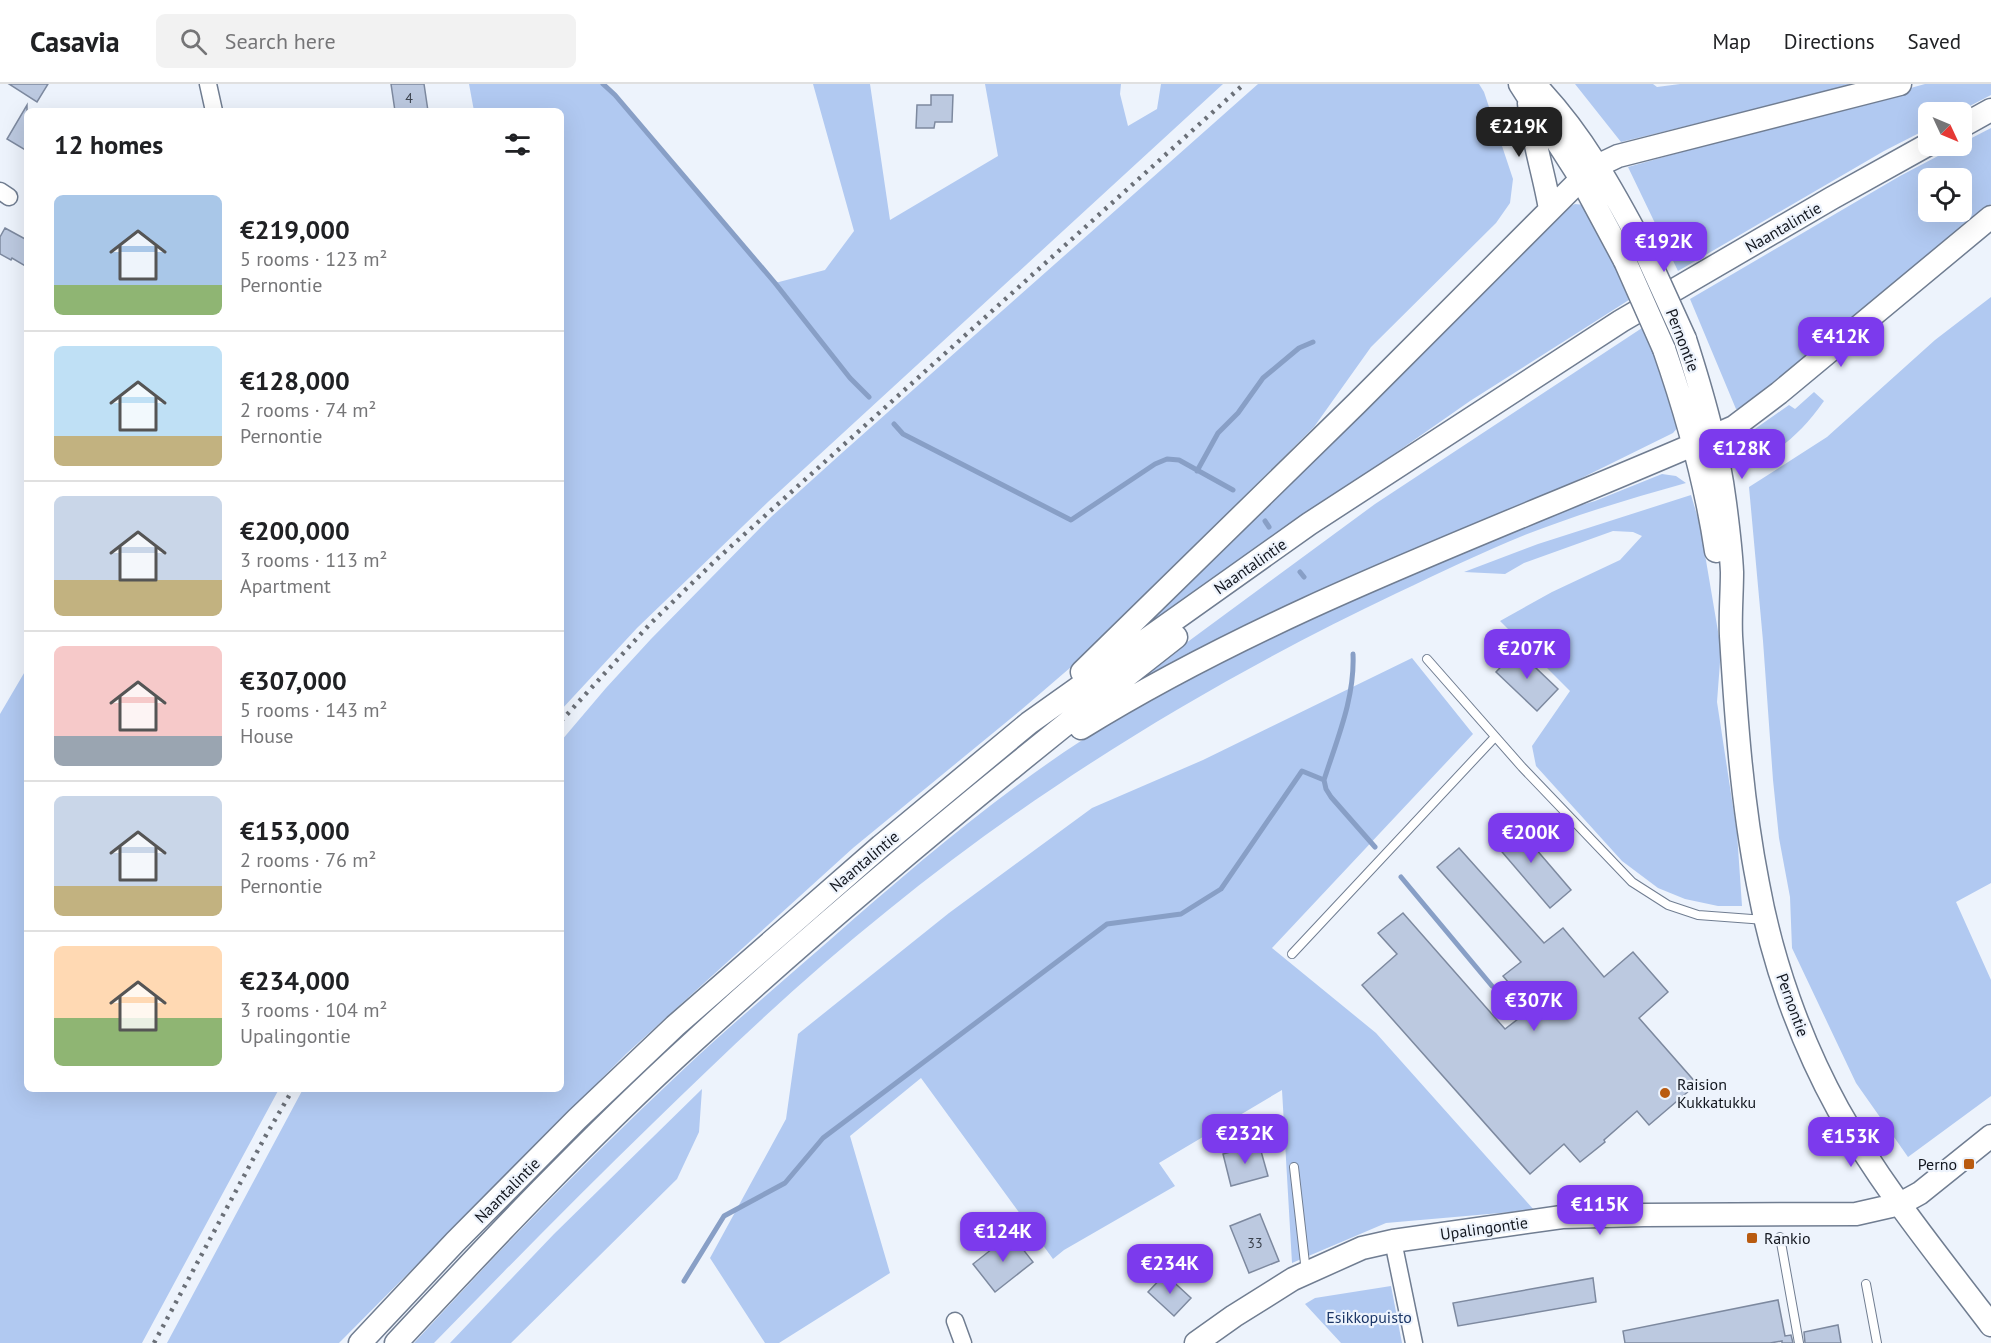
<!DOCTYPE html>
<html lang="en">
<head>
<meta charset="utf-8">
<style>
  body { margin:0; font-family:"PT Sans",sans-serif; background:#f2f2f2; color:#202124; height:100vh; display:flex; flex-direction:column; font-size:22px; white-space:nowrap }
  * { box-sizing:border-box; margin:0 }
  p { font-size:20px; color:#757577 }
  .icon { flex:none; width:33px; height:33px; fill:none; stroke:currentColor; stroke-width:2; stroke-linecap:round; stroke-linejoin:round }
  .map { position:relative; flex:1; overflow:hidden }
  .panel { position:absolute; left:24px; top:24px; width:540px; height:984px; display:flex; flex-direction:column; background:#fff; border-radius:9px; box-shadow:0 6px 24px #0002 }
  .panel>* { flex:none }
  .needle { width:39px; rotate:134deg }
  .buttons { position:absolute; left:1918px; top:18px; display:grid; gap:12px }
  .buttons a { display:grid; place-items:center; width:54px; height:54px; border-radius:9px; background:#fff; box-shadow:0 6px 24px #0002; font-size:30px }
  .price { position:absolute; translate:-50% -51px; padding:0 14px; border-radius:12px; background:#7c3aed; color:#fff; font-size:20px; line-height:39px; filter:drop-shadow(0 2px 3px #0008) }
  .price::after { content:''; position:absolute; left:50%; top:36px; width:18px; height:14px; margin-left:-9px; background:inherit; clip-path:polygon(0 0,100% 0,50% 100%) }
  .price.selected { background:#222; color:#fff }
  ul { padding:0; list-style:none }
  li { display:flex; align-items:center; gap:18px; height:150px; padding:0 30px }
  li+li { border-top:2px solid #e0e0e0 }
  li span { display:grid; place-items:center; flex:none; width:168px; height:120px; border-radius:9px; color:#555 }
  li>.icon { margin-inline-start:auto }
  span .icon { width:72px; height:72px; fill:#fffc; stroke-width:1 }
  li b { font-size:26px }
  h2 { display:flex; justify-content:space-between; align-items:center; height:72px; padding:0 30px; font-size:26px }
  header { display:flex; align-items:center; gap:36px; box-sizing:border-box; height:84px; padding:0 30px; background:#fff; border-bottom:2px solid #e0e0e0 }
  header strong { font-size:28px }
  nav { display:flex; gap:33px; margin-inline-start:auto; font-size:21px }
  .search { width:420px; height:54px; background:#f2f2f2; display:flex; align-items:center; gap:15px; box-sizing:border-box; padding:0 21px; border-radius:9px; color:#757577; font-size:22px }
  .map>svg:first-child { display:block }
  .green { fill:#b1c9f1; fill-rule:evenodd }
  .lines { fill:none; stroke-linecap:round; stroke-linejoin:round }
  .stream { stroke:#889fc6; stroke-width:5 }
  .building { fill:#bcc9e0; stroke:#7d899f; stroke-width:1.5 }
  .lane-casing { stroke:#707d91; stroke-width:10 }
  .street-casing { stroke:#707d91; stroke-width:19 }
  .secondary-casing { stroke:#707d91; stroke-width:25 }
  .lane { stroke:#fff; stroke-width:8 }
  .street { stroke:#fff; stroke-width:16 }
  .secondary { stroke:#fff; stroke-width:22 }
  .rail { stroke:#6b7078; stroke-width:4.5; stroke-dasharray:3 6; stroke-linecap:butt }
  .secondary-bridge-casing { stroke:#707d91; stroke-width:25; stroke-linecap:butt }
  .secondary-bridge { stroke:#fff; stroke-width:22 }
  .poi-dot { fill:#b95b10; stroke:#edf3fc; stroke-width:2 }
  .labels { text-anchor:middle; stroke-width:4.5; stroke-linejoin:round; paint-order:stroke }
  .number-label { font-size:14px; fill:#3c434e }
  .street-label { font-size:16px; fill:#12161e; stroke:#edf3fc }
  .poi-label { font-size:16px; fill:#12161e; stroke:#edf3fc; text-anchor:start }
  .park-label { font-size:16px; fill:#1b3667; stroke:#edf3fc }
</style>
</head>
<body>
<header>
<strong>Casavia</strong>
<div class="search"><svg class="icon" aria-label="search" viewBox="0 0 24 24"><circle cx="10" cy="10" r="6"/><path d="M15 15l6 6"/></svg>Search here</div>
<nav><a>Map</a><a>Directions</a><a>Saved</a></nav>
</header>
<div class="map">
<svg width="1991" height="1259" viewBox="0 0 1991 1259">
  <rect width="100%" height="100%" fill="#edf3fc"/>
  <!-- green -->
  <path class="green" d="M469,0H603L615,11L775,199L825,186L854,147L813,0H870L890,136L998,72L985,0H1121L1120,10L1128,42L1157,25L1161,0H1223L769,417L637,544L561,626V27H474Z
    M1258,0H1479L1484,8L1513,95L1510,119L1496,139L1371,263L1314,343L1078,577L1021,626L853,764L626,970L339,1259H167L303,1005H561V657L606,604L651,555L771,433L843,368Z
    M1575,0H1653L1657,3L1680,0H1851L1769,22L1621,58Z
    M1925,0H1991V11L1958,28H1929V44L1884,67L1678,187L1628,83Z
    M1991,44V120L1937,164L1911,190L1740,325H1736L1690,215L1900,92L1957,62H1962V59ZM1929,94H1962V128H1929Z
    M1575,120L1584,121L1632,214L1470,317L1132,553L1567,124Z
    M1991,213V799L1956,818L1991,896V1012L1908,1073L1856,999L1792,864L1790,813L1779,754L1773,696L1763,557L1749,403L1827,353L1935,256Z
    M1645,242L1678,343L1673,349L1535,417L1230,549L1141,595L1140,593L1375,420Z
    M1814,308L1824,317C1801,349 1781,367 1744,383L1742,354L1789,321L1795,325Z
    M1662,390L1676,392L1686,399C1644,411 1601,423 1560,438C1504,457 1451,484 1397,509C1216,595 1043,700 887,827C804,893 728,966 652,1040C578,1112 506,1185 434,1259H414C501,1164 592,1071 686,983C733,939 782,898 831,855C920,777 1012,698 1114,636C1252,551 1406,493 1555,429L1595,417Z
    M1691,411L1700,441L1721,565L1717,618L1737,749L1742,822H1718L1685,815L1658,804L1622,777L1536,682L1532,662L1570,607L1500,537L1552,508L1620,476L1642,452L1633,448L1613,447L1524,479L1505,490L1464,488L1538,460Z
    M1412,574L1473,650L1272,864L1376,949L1534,1126L1386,1139L1292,1179L1282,1006L1159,1079L1175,1102L1064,1166L1053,1175L921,994L850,1052L890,1189L779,1259H765L710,1174L786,1035L798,950L949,829L1092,724L1203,676Z
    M27,584V1005H279L142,1259H0V630Z
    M702,1005L699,1048L677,1095L511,1259H450L554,1150Z
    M1391,1202L1402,1259H1341L1305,1220L1315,1214Z"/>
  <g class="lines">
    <!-- stream -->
    <path class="stream" d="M603,0L615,11L775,199L850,294L869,313
      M894,340L903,350L1071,436L1155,380L1167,375L1179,376L1233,406
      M1197,387L1218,349L1238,329L1263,294L1299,264L1313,258
      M1265,437L1269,443
      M1300,488L1304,493
      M1324,696L1326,705L1331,713L1375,763
      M1401,793L1492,902
      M684,1197L724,1132L785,1099L823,1054L1107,840L1181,830L1221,805L1302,687L1324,696C1337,655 1355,614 1353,570"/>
  </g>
  <!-- building -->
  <path class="building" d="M9,0H48L37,18Z
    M391,0H424L428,27H395Z
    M931,11H953L952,38H935L934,44H916L917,21H931Z
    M27,21V67L7,55Z
    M5,144L27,156V183L12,174L11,176L0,170V153Z
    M1517,566L1558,605L1537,627L1496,588Z
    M1512,737L1571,806L1550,824L1491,755Z
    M1459,764L1544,859L1563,844L1604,893L1633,868L1668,908L1639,934L1697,1000L1649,1041L1637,1027L1604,1056L1605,1058L1580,1078L1564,1060L1530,1090L1362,901L1397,870L1378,849L1403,829L1505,945L1531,925L1503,892L1521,878L1437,783Z
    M1259,1060L1268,1092L1231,1102L1223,1070Z
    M1260,1130L1279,1177L1249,1189L1230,1142Z
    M1011,1150L1033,1178L995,1208L973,1180Z
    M1165,1190L1191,1214L1174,1232L1148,1208Z
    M1593,1194L1596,1218L1458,1242L1453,1219Z
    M1778,1216L1785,1252L1791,1251L1793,1259H1782V1257L1770,1259H1625L1623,1247Z
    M1838,1241L1841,1259H1805L1804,1248Z"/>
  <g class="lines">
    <defs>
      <path id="lane" d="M1427,575L1522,683L1632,798L1668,821L1698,831L1765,836
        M1292,870L1495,653
        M1294,1083L1306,1188
        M1780,1153L1799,1259
        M1866,1200L1877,1259"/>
      <path id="street" d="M208,0L214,27
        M0,107L9,113
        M1393,1157L1414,1259
        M955,1237L963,1259"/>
      <path id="secondary" d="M1520,0L1581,95L1625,177
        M1534,0C1581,48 1614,108 1645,167
        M1529,19C1532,55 1544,89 1550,125
        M1962,42L1991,26
        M1685,255C1702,308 1718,363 1725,419C1728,442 1731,466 1732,488C1732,509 1730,531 1731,552C1736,634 1742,719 1758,800C1772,877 1800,956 1838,1025C1881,1102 1938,1171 1991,1241
        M1664,265C1686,328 1706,401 1716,467
        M1082,588L1357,319L1581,95L1597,82L1618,72L1900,0
        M1081,644C1285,518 1515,440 1734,343L1779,309L1991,133
        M360,1259L455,1158L577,1035L675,942L881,762L1029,639L1309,440L1621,237L1832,114L1929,60
        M396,1259C492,1156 589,1053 693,958C848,816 1011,682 1176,553
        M1196,1259L1234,1232L1293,1195L1362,1164L1393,1157L1562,1133L1644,1131L1856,1130L1900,1120L1920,1109L1991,1052"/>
    </defs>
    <!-- lane casing -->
    <use href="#lane" class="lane-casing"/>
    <!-- street casing -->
    <use href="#street" class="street-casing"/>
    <!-- secondary casing -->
    <use href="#secondary" class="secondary-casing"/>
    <!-- lane -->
    <use href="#lane" class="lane"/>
    <!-- street -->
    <use href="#street" class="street"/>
    <!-- secondary -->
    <use href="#secondary" class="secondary"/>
    <!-- rail -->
    <path class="rail" d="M561,637L650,540L717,475L1244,0
      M154,1259L265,1053L293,1005"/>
    <defs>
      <path id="secondary-bridge" d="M1645,167L1685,255
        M1625,177L1664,265"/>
    </defs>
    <!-- secondary-bridge casing -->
    <use href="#secondary-bridge" class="secondary-bridge-casing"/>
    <!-- secondary-bridge -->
    <use href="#secondary-bridge" class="secondary-bridge"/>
  </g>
  <!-- markers -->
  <g class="poi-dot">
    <circle cx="1665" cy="1009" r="6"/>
    <rect x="1963" y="1074" width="12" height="12" rx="3"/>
    <rect x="1746" y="1148" width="12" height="12" rx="3"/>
  </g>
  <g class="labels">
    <!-- number labels -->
    <g class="number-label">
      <text x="409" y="19">4</text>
      <text x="1255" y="1164">33</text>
    </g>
    <!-- street labels -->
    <g class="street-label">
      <text transform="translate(1783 143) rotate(-30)" y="6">Naantalintie</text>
      <text transform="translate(1683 256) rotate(69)" y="6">Pernontie</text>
      <text transform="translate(1250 482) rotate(-35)" y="6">Naantalintie</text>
      <text transform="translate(864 777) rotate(-40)" y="6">Naantalintie</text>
      <text transform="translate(1793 921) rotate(70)" y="6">Pernontie</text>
      <text transform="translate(507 1106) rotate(-45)" y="6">Naantalintie</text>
      <text transform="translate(1484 1144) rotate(-8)" y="6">Upalingontie</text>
    </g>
    <!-- poi labels -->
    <g class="poi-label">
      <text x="1677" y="1006">Raision<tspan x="1677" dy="18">Kukkatukku</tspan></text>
      <text x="1957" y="1086" text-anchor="end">Perno</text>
      <text x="1764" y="1160">Rankio</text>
    </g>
    <!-- park labels -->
    <g class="park-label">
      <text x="1369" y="1239">Esikkopuisto</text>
    </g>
  </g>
</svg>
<div class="buttons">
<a><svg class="needle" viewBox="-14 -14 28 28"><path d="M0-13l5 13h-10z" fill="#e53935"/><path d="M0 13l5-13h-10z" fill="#757577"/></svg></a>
<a><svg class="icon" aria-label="locate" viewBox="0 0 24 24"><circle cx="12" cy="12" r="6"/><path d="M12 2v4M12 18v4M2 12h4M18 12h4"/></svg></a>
</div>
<b class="price selected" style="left:1519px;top:74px">€219K</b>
<b class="price" style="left:1664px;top:189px">€192K</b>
<b class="price" style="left:1841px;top:284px">€412K</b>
<b class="price" style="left:1742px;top:396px">€128K</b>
<b class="price" style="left:1527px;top:596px">€207K</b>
<b class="price" style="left:1531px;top:780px">€200K</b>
<b class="price" style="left:1534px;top:948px">€307K</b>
<b class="price" style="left:1245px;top:1081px">€232K</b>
<b class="price" style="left:1851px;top:1084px">€153K</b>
<b class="price" style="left:1600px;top:1152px">€115K</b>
<b class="price" style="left:1003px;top:1179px">€124K</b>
<b class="price" style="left:1170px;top:1211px">€234K</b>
<section class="panel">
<h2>12 homes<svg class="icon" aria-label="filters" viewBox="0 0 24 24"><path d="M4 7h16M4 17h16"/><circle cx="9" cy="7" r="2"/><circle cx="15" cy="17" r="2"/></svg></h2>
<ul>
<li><span style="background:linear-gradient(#a9c7e8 75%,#8fb573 0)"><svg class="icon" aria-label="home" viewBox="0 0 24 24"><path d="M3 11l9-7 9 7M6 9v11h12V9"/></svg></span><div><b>€219,000</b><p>5 rooms · 123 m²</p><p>Pernontie</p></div></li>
<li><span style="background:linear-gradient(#bfe0f5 75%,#c2b280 0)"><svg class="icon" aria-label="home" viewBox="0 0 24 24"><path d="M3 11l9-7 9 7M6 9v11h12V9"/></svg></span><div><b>€128,000</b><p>2 rooms · 74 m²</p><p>Pernontie</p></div></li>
<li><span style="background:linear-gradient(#c9d6e8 70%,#c2b280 0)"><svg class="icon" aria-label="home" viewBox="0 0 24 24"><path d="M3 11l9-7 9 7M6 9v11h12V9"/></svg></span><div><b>€200,000</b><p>3 rooms · 113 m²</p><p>Apartment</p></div></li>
<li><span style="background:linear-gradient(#f6c9c9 75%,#9aa5b1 0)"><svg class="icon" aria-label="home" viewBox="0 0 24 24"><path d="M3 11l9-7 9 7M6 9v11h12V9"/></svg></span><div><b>€307,000</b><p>5 rooms · 143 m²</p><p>House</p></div></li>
<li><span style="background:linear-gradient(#c9d6e8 75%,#c2b280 0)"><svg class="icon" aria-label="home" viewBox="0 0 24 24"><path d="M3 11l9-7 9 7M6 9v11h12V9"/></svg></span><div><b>€153,000</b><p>2 rooms · 76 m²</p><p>Pernontie</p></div></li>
<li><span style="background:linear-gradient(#ffd9b3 60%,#8fb573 0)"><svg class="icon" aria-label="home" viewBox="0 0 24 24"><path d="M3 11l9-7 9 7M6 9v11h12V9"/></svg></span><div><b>€234,000</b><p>3 rooms · 104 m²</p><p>Upalingontie</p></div></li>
</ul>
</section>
</div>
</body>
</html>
